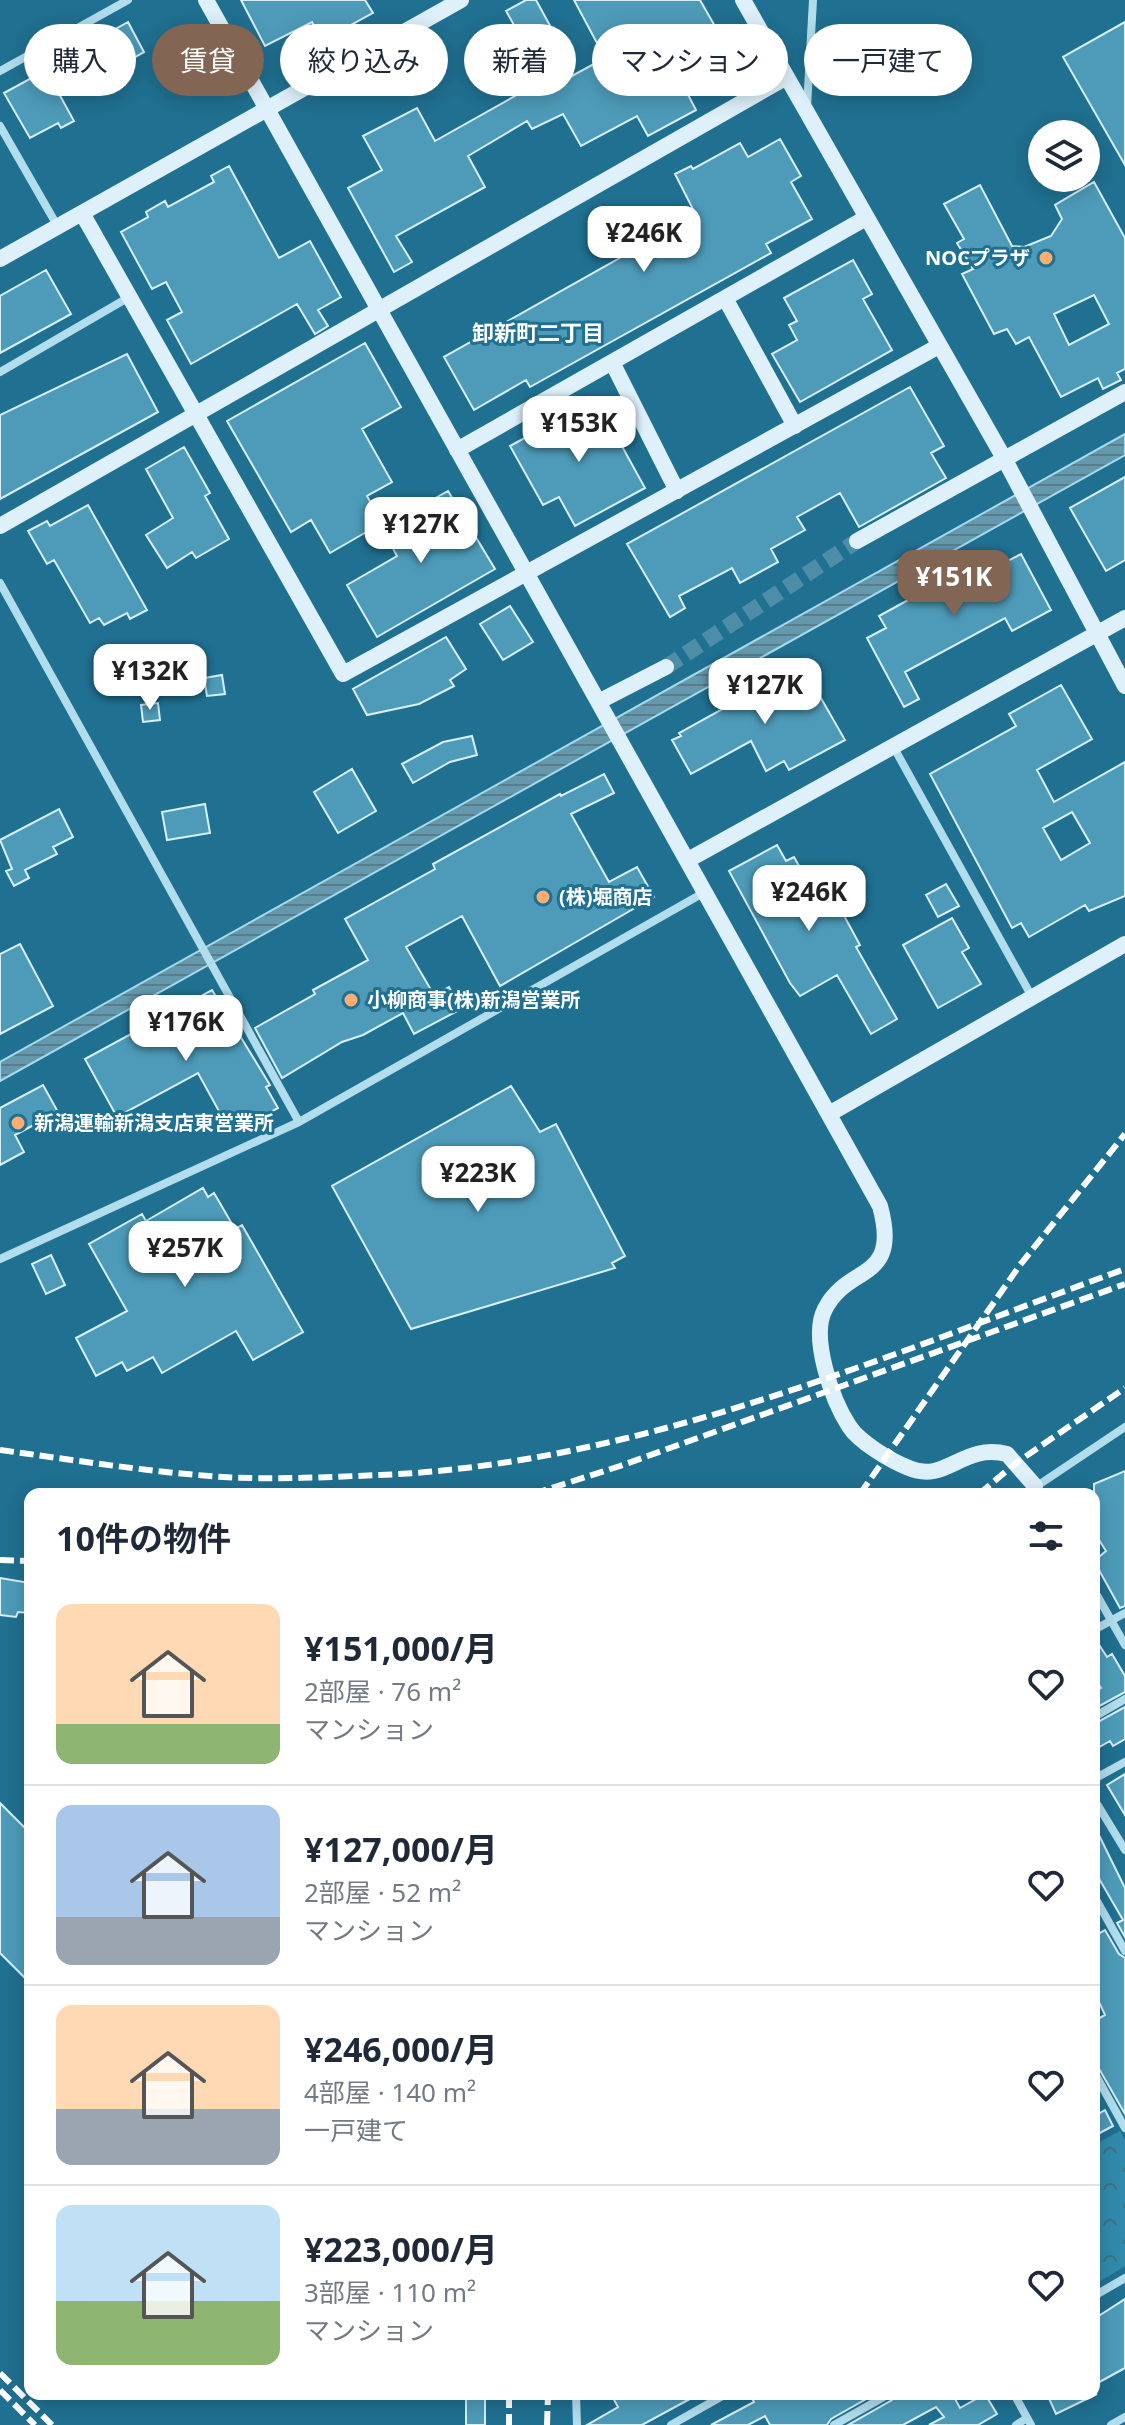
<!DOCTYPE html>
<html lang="ja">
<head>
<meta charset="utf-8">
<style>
  body { margin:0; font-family:"Noto Sans","Noto Sans JP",sans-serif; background:#f6f6f7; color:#1f2937; height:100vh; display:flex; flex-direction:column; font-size:30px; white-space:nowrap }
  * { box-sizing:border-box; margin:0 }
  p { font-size:26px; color:#747a83 }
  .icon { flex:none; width:44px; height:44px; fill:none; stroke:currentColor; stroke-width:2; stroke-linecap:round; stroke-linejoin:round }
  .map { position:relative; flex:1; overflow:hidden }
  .details { position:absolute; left:24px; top:1488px; width:1076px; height:912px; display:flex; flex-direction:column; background:#fff; border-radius:16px; box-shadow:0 4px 20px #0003 }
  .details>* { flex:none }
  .top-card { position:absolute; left:24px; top:24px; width:1078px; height:72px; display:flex; gap:16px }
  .fabs { position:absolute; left:1028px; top:120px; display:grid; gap:16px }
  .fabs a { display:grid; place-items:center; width:72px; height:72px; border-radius:50%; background:#fff; box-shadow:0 4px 20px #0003; font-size:40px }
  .price { position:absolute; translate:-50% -68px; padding:0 18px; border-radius:16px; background:#fff; color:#222; font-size:26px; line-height:52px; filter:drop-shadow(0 2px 4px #0008) }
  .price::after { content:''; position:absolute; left:50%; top:48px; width:24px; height:18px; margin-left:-12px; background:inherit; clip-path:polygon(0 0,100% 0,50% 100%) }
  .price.on { background:#826552; color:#fff }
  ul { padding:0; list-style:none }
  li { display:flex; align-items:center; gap:24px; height:200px; padding:0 32px }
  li+li { border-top:2px solid #e0e1e3 }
  li span { display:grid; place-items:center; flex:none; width:224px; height:160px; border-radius:16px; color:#555 }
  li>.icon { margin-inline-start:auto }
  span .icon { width:96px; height:96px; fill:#fffc; stroke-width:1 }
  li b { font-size:34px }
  h2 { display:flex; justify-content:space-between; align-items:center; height:96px; padding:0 32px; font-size:34px }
  .tag { padding:0 28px; border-radius:36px; background:#fff; box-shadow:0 4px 20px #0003; font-size:28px; line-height:72px }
  .tag.on { background:#826552; color:#fff }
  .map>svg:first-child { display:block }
  .park { fill:url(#park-crowns) }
  .water { fill:url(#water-rules); stroke:#a5dbee; stroke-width:2 }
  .building { fill:#4d9bb9; stroke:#d7f0f9; stroke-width:2; fill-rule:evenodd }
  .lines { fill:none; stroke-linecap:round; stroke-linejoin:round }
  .secondary-tunnel { stroke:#4d8da7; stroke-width:16; stroke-dasharray:16 8; stroke-linecap:butt }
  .street { stroke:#b1dded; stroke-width:8 }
  .secondary { stroke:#def1fa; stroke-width:16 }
  .rail { stroke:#fff; stroke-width:6; stroke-dasharray:14 6; stroke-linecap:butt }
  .poi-dot { fill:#faae72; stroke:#207091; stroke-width:3 }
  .labels { text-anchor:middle; stroke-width:6; stroke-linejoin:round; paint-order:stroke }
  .poi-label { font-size:20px; font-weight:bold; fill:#fff; stroke:#207091; text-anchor:start }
  .neighbourhood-label { font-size:22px; font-weight:bold; fill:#fff; stroke:#207091 }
</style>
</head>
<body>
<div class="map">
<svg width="1125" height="2425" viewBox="0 0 1125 2425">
  <defs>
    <pattern id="park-crowns" width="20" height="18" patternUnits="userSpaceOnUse" patternTransform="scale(2)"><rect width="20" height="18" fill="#318aac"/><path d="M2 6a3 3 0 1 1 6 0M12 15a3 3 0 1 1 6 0" fill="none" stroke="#3c7186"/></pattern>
    <pattern id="water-rules" width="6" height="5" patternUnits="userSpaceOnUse" patternTransform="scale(2)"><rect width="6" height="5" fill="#6398ad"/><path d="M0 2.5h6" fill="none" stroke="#5b7d8b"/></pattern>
  </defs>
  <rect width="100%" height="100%" fill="#207091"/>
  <!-- park -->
  <path class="park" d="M1120,2131L1125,2140V2266L1094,2285V2145Z"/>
  <!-- water -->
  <path class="water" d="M1125,434V455L0,1081V1062Z"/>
  <!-- building -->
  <path class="building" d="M241,0H365L373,13L322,41L312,22L265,46Z
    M526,0H536L559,42L532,57L506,11Z
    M574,0H700L724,42L691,60L701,80L685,89L696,110L648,136L637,116L581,146L563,114L532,129L527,121L468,156L485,187L396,236L412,262L394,272L348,188L382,170L363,136L417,108L435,141L556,73L561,82L605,58Z
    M128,22L144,52L101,76L99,72L90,77L76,51Z
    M1125,22V165L1063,57Z
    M46,70L74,121L61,128L58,123L30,138L4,93Z
    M780,139L801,176L791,182L812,219L766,244L771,253L530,387L526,380L474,410L444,357L696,215L675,174L691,166L693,169L740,143L748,157Z
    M229,166L279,258L310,241L341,297L318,310L328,326L315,334L297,304L191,364L167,320L182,312L166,282L152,289L121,232L148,217L146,212L165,201L168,207L214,182L211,176Z
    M1094,182L1125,238V369L1117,373L1121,380L1103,389L1098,378L1061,397L1029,337L1016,344L1007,329L994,334L962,274L973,269L957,243L964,239L944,204L980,185L1012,246L1024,247L1051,236L1062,219L1055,205ZM1094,295L1109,324L1069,345L1054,314Z
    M853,260L872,294L863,299L892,350L800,402L772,354L797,340L789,325L797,321L784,298Z
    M46,270L71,314L0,353V296Z
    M365,343L401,407L362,429L392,482L367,496L382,523L330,553L311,520L291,532L227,421Z
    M127,354L158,412L0,499V415Z
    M910,387L944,446L931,453L946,478L859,527L840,493L797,517L805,530L771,549L778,562L740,583L732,568L679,596L685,608L670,617L627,544Z
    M596,399L645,488L575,526L559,497L543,505L510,446Z
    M184,447L210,493L205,496L229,539L196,558L192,552L167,568L146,535L173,518L146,469Z
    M1125,477V560L1106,571L1070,508Z
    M448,491L495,569L377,637L347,585L397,556L382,528Z
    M88,505L147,610L130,619L127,613L104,625L99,618L90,623L54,560L47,564L28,531L47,521L50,526Z
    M1021,554L1051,610L1012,631L1005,618L905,672L919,699L904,707L867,638L886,628L879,616L968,567L975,578Z
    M510,606L533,642L503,660L480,624Z
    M446,637L466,669L450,680L454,686L419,704L367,715L353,689Z
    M200,653L202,672L183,675L181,656Z
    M802,665L845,740L789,770L784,761L766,771L751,741L691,774L672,740L681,736L679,733Z
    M222,675L225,694L207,696L204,678Z
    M1061,685L1092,739L1037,770L1054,802L1125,762V896L1089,911L1085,905L1029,937L1021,923L1012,928L930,774L1016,726L1009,714ZM1072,812L1090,843L1061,860L1043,828Z
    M158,703L160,720L143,722L141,705Z
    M472,736L477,755L450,762L413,783L402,764L443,742Z
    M352,769L376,811L338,833L314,792Z
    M604,774L614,793L571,814L609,882L637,867L654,897L500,986L462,916L406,947L434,995L449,987L461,1009L414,1034L403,1013L363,1035L342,1042L282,1078L255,1028L315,994L313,990L368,960L345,919L435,869L433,864L560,794L561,796Z
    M205,804L210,833L167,840L162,812Z
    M59,809L73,837L53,847L57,854L25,870L29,878L14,886L6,871L12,869L0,840Z
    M777,845L786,861L794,857L810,885L823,877L860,945L856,947L897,1019L871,1034L837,975L800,996L790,983L729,871Z
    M946,884L959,906L938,917L926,895Z
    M952,918L969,948L962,952L981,984L938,1008L903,945Z
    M20,944L53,1006L0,1034V954Z
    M212,990L270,1085L266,1087L278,1108L231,1133L198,1073L117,1117L85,1059Z
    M43,1085L58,1112L15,1135L24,1152L0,1165V1108Z
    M511,1086L540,1132L556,1124L625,1256L612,1263L615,1268L411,1329L332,1186Z
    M203,1188L208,1197L214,1193L235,1229L242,1225L303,1332L253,1360L236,1331L162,1373L153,1357L127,1371L122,1362L96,1376L76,1338L127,1311L89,1244L142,1214L146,1221Z
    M51,1255L65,1285L46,1294L32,1264Z
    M1125,1471V1606L1120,1608L1094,1561L1106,1551L1094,1532V1484Z
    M0,1578L30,1583V1613L18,1612L16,1617L0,1615Z
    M1094,1637L1107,1657L1112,1654L1125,1676V1692L1094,1709V1692L1101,1688L1094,1677Z
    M1125,1707V1739L1113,1746L1110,1741L1094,1750V1724Z
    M1125,1774V1815L1107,1785Z
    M0,1803L30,1833V1983L0,1953Z
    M1094,1825L1125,1888V1937L1117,1923L1123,1920L1094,1870Z
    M1105,1930L1119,1954L1125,1958V2114L1094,2060V2021L1105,2015L1094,1991V1936Z
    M1105,2110L1113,2126L1094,2136V2116Z
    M1125,2299V2368L1094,2385V2319Z
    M466,2394H485V2425H466Z
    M611,2394H699L642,2425H587L618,2407Z
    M750,2394H875L831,2419L827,2425H770L765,2416L748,2425H711L754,2402Z
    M896,2394H960L954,2397L960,2408L985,2394L997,2414L978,2425H929L944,2417L936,2407L903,2425H848L892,2400Z
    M1047,2394H1097L1056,2414Z"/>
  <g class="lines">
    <!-- secondary-tunnel -->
    <path class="secondary-tunnel" d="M666,667L857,541"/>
    <!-- street -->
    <path class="street" d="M0,71L128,0
      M807,107L813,0
      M0,126L58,227
      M0,372L131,296
      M0,583L299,1122
      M893,746L1032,997
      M0,1259L299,1122L705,892
      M1025,1494L1125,1427
      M1094,1590L1125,1645
      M1094,1630L1125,1613
      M1094,1717L1125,1699
      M1094,1779L1125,1762
      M1094,1799L1125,1850
      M1094,1896L1125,1951
      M1094,2072L1125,2128
      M1094,2296L1125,2278
      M576,2394L577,2425
      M1014,2394L1031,2425
      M671,2425L726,2394
      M834,2425L889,2394
      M1016,2425L1027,2418
      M1111,2425L1125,2417"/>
    <!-- secondary -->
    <path class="secondary" d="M206,0L880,1206C901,1283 848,1263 825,1309C810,1337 832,1400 849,1426C859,1442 891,1461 909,1468C946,1484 962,1443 1007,1454L1035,1486
      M743,0L1005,460L1125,686
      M82,213L343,674L939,346
      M0,259L461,0
      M725,298L795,426
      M612,362L677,491
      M457,450L866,218
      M0,526L785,78
      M857,541L1125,392
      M600,701L666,667
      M688,860L1125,618
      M829,1114L1125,944"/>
    <!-- rail -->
    <path class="rail" d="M0,1450C74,1460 148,1472 223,1477C274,1480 329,1477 380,1475C639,1464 885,1356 1125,1269
      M533,1494L620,1466L1125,1284
      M860,1494L1020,1265L1125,1134
      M979,1494L1016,1463L1125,1388
      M0,1560L30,1561
      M0,2373L52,2425
      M0,2390L35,2425
      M509,2394V2425
      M547,2425L548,2394"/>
  </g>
  <!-- markers -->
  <g class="poi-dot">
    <circle cx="1046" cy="258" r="8"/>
    <circle cx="543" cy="897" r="8"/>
    <circle cx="351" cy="1000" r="8"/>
    <circle cx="18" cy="1123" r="8"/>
  </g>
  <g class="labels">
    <!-- poi labels -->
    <g class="poi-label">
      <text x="1030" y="265" text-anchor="end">NOCプラザ</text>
      <text x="559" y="904">(株)堀商店</text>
      <text x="367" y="1007">小柳商事(株)新潟営業所</text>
      <text x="34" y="1130">新潟運輸新潟支店東営業所</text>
    </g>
    <!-- neighbourhood labels -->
    <g class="neighbourhood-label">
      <text x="538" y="341">卸新町二丁目</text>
    </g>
  </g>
</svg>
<div class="fabs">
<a><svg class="icon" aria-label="layers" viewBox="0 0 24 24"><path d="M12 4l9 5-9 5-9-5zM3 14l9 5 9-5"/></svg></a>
</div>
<b class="price" style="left:644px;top:274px">¥246K</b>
<b class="price" style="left:579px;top:464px">¥153K</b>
<b class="price" style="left:421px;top:565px">¥127K</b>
<b class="price on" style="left:954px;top:618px">¥151K</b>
<b class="price" style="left:150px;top:712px">¥132K</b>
<b class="price" style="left:765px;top:726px">¥127K</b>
<b class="price" style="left:809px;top:933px">¥246K</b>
<b class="price" style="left:186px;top:1063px">¥176K</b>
<b class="price" style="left:478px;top:1214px">¥223K</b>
<b class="price" style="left:185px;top:1289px">¥257K</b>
<div class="top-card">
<a class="tag">購入</a>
<a class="tag on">賃貸</a>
<a class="tag">絞り込み</a>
<a class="tag">新着</a>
<a class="tag">マンション</a>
<a class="tag">一戸建て</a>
</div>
<section class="details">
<h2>10件の物件<svg class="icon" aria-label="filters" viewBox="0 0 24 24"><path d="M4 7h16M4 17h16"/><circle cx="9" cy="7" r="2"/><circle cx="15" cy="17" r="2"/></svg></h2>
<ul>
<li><span style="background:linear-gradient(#ffd9b3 75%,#8fb573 0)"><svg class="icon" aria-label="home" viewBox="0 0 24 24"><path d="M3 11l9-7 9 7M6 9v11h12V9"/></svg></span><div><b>¥151,000/月</b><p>2部屋 · 76 m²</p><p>マンション</p></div><svg class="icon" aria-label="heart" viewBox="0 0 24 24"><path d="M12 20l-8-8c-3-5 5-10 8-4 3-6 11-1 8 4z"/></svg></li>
<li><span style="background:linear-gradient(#a9c7e8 70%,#9aa5b1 0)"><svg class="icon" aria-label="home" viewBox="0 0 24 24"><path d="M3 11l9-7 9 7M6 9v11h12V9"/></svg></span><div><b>¥127,000/月</b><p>2部屋 · 52 m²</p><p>マンション</p></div><svg class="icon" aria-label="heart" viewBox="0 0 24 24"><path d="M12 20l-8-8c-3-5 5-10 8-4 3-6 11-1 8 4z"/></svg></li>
<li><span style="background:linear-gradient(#ffd9b3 65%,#9aa5b1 0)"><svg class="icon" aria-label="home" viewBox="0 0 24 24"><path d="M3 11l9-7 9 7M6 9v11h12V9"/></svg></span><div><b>¥246,000/月</b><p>4部屋 · 140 m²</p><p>一戸建て</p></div><svg class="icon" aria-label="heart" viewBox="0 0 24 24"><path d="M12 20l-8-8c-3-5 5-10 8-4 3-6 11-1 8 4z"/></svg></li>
<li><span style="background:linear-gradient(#bfe0f5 60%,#8fb573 0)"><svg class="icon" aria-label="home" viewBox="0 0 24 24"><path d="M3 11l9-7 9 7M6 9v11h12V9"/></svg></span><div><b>¥223,000/月</b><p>3部屋 · 110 m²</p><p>マンション</p></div><svg class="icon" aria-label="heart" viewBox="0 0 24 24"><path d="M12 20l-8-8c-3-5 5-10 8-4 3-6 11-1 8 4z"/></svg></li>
</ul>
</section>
</div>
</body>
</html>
